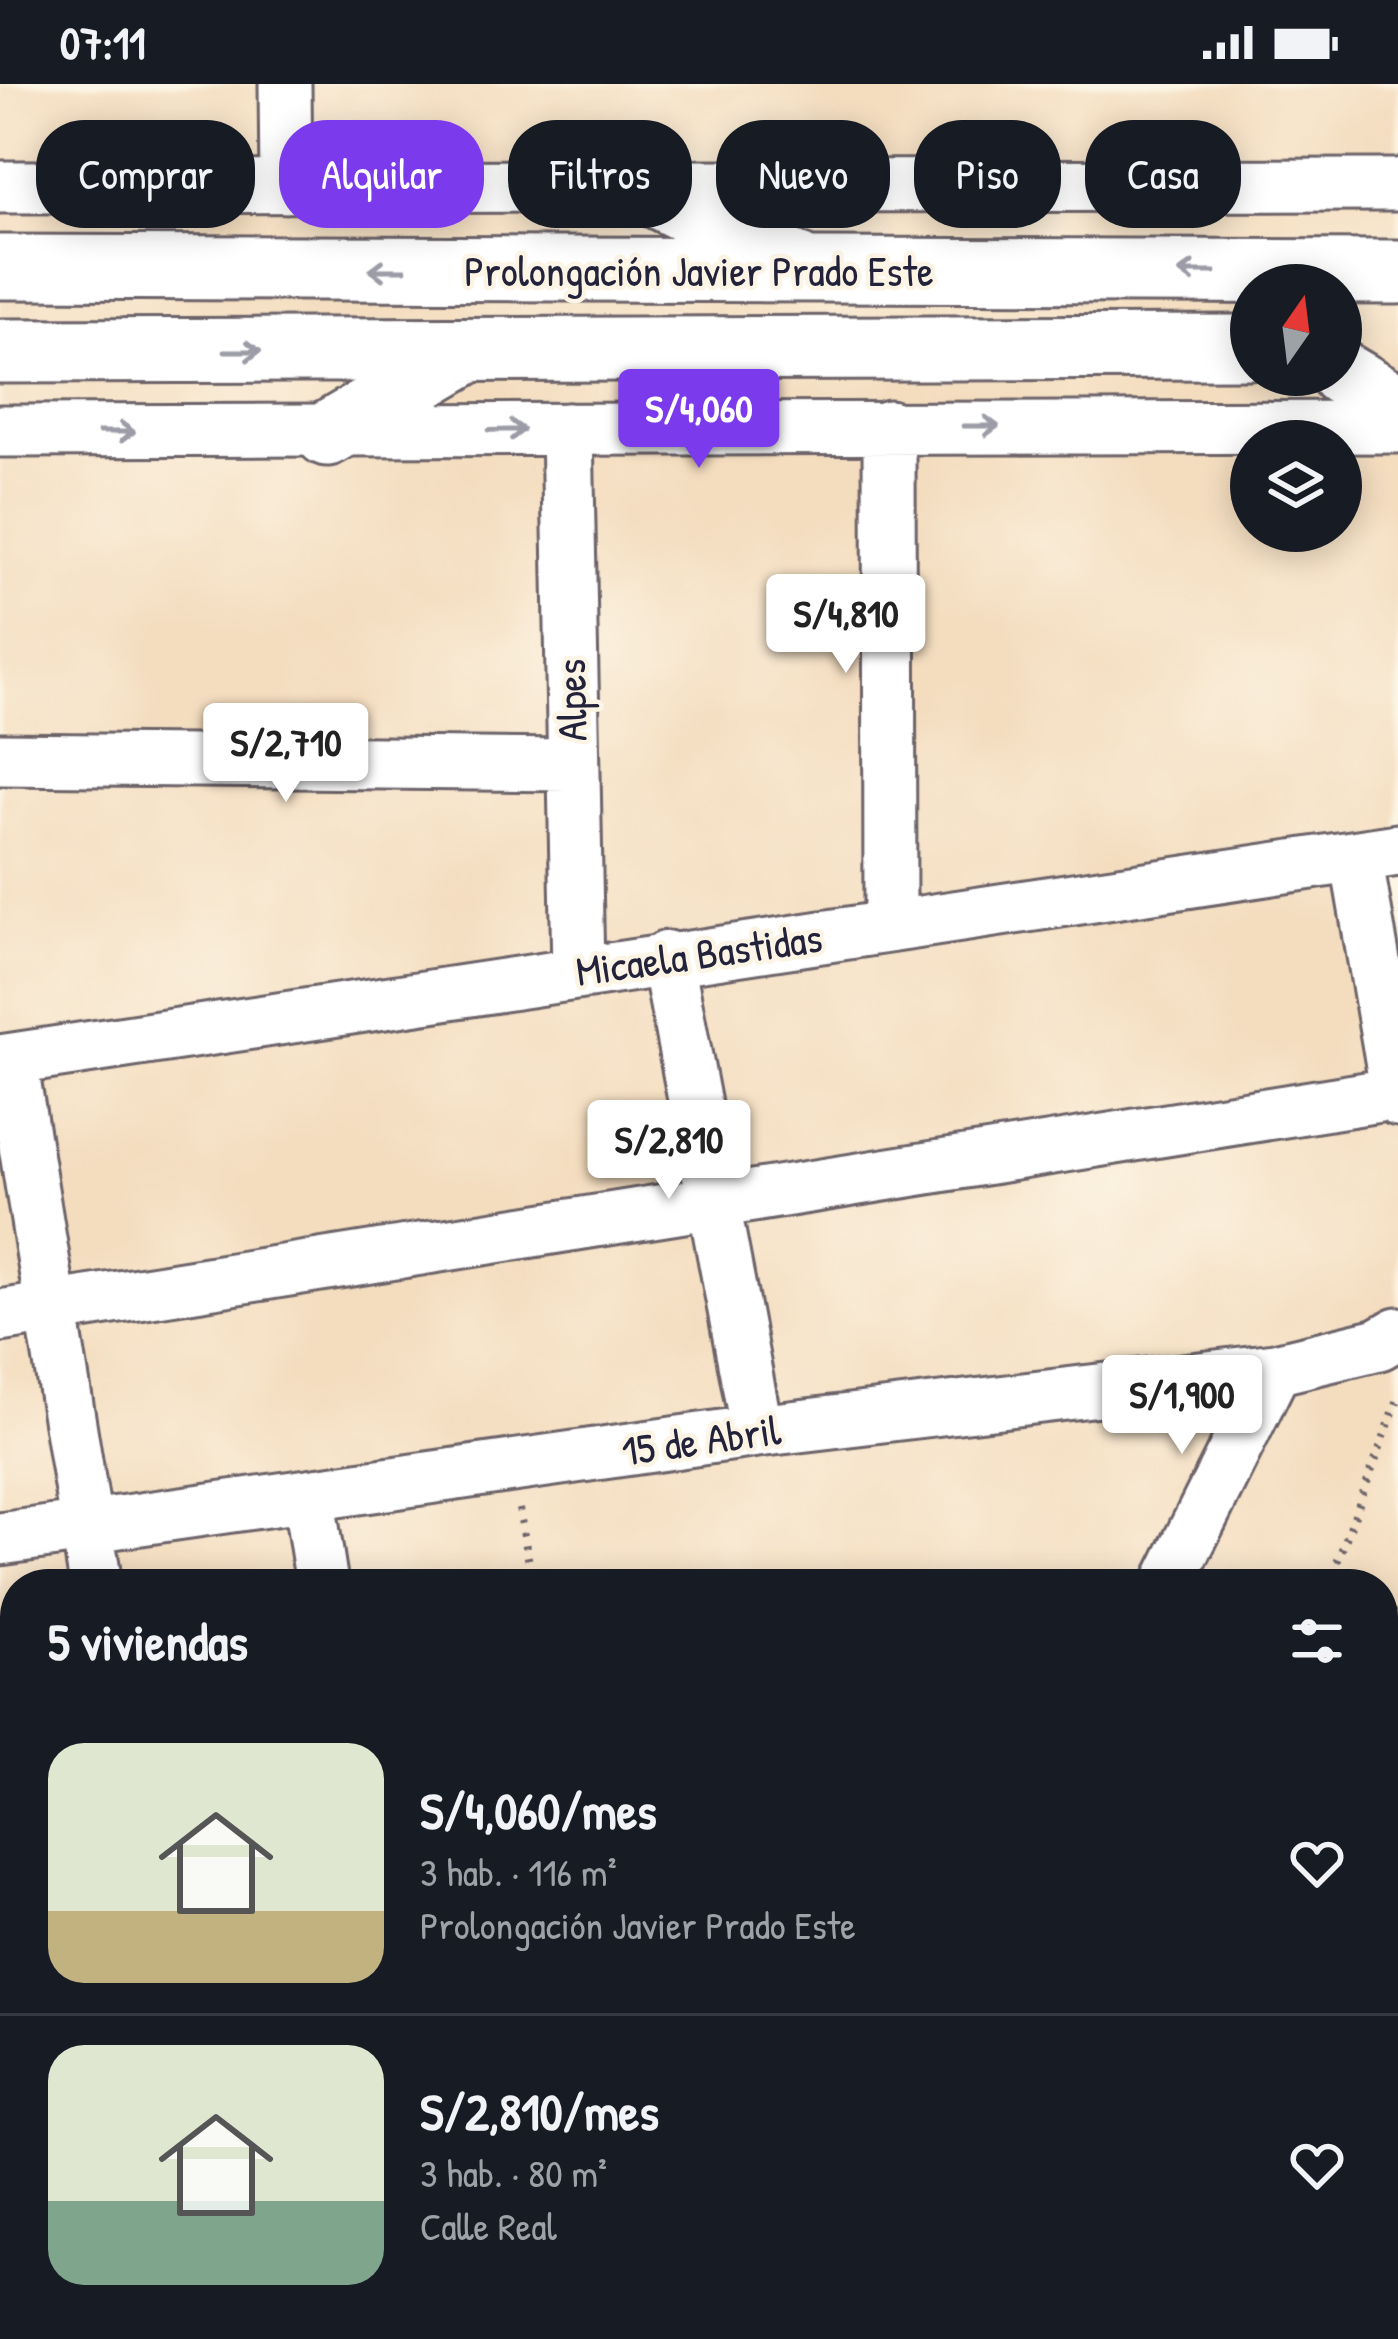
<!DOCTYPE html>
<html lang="es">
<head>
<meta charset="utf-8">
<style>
  body { margin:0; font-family:"Patrick Hand",sans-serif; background:#20242c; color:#f1f3f6; height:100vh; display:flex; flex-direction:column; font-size:45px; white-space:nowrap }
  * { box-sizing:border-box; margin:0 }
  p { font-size:39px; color:#9ea1a6 }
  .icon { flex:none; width:66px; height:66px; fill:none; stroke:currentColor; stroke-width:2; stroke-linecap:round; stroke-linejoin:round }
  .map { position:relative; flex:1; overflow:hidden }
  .sheet { position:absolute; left:0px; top:1485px; width:1398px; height:771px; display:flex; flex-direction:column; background:#171b24; border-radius:48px 48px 0 0; box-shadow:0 6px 30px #0003 }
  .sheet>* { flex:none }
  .top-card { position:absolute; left:36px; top:36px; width:1326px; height:108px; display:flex; gap:24px }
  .needle { width:78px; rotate:14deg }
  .tools { position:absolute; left:1230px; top:180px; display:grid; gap:24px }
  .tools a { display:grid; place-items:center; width:132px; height:132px; border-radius:50%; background:#171b24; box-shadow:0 6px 30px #0003; font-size:60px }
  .price { position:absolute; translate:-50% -102px; padding:0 27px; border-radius:12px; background:#fff; color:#222; font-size:39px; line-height:78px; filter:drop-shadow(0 3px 6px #0008) }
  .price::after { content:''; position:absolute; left:50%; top:72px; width:36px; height:27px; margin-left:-18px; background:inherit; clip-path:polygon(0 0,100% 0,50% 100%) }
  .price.on { background:#7c3aed; color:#fff }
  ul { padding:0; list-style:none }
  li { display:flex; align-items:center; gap:36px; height:300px; padding:0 48px }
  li+li { border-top:3px solid #363941 }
  li span { display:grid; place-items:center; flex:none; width:336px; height:240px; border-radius:36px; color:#555 }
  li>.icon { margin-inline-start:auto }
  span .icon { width:144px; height:144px; fill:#fffc; stroke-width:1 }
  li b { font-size:51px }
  h2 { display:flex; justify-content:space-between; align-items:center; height:144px; padding:0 48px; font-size:51px }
  .tag { padding:0 42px; border-radius:48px; background:#171b24; box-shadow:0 6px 30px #0003; font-size:42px; line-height:108px }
  .tag.on { background:#7c3aed; color:#fff }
  .status { display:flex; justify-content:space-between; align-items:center; height:84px; padding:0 60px; background:#171b24; direction:ltr }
  .status svg { height:33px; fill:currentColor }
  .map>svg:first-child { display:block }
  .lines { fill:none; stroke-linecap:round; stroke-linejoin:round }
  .minor-casing { stroke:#6c6369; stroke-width:57 }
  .major-casing { stroke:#6c6369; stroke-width:69 }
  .path { stroke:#6c6369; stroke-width:8; stroke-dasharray:3 9; stroke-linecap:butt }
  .minor { stroke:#fff; stroke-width:51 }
  .major { stroke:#fff; stroke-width:63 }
  .oneway { stroke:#9c9ca7 }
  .labels { text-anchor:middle; stroke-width:9; stroke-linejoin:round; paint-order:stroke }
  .street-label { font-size:42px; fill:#22223b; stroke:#fcf5e5 }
</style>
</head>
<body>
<div class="status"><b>07:11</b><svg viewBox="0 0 49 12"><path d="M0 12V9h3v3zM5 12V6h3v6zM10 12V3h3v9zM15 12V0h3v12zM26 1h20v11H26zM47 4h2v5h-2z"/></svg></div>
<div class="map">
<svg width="1398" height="2255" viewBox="0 0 1398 2255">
  <rect width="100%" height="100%" fill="#fcf5e5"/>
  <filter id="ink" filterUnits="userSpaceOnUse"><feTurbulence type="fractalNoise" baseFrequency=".00833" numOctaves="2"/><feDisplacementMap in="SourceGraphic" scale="24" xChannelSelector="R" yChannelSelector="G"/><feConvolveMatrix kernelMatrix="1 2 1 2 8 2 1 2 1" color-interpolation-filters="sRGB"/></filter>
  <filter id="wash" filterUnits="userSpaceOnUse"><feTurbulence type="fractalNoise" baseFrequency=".004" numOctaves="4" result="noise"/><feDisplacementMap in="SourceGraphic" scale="48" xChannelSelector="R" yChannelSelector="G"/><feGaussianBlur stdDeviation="2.7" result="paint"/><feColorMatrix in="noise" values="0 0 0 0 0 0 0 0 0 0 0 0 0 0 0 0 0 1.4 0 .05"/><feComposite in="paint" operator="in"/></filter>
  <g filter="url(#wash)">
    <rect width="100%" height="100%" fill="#f4ddbf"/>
  </g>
  <g filter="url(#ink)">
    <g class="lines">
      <defs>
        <path id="minor" d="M285,0L286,103
          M0,103L1398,101
          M889,342L890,842
          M567,345L578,887
          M0,347L1398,343
          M0,675L572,681
          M1356,773L1398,1016
          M667,873L757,1347
          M11,976L96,1500
          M0,977L1398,766
          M0,1232L1398,1009
          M308,1411L322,1500
          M0,1455L757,1347L1275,1285L1379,1260L1398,1249
          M1168,1500L1275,1285
          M0,2116L15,2113
          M698,2255L703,2241"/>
        <path id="major" d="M637,102L800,183
          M0,183L1398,188
          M0,267L1251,263
          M1341,289L1398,323
          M327,350L468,267"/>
      </defs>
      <!-- minor casing -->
      <use href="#minor" class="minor-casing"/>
      <!-- major casing -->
      <use href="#major" class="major-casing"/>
      <!-- path -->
      <path class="path" d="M519,1425L533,1500
        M1329,1500L1398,1315
        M1383,1549L1398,1517
        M1383,1735L1398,1718
        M1383,1895L1398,1882
        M1383,2051L1398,2036
        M585,2255L590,2241
        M830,2255L843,2241
        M961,2255L971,2241
        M1124,2255L1130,2241
        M1222,2255L1230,2241"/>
      <!-- minor -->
      <use href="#minor" class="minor"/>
      <!-- major -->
      <use href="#major" class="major"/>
    </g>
    <!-- one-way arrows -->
    <defs><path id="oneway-shaft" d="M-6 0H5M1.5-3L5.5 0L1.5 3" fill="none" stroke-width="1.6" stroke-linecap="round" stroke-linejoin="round" transform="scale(3)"/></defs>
    <g class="oneway">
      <use href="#oneway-shaft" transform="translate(387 186) rotate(-180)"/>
      <use href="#oneway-shaft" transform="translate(1197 188) rotate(180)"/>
      <use href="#oneway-shaft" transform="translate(243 267)"/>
      <use href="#oneway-shaft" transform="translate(981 342)"/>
      <use href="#oneway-shaft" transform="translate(507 346) rotate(-1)"/>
      <use href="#oneway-shaft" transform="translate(117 348)"/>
    </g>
  </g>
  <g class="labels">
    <!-- street labels -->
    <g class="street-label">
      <text x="699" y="202">Prolongación Javier Prado Este</text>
      <text transform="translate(571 616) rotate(-91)" y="15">Alpes</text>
      <text transform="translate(699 870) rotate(-8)" y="15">Micaela Bastidas</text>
      <text transform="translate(701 1356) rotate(-8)" y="15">15 de Abril</text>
    </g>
  </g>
</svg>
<div class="tools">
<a><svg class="needle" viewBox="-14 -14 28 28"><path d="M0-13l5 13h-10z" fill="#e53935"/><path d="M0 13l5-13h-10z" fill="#9ea1a6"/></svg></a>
<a><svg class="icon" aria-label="layers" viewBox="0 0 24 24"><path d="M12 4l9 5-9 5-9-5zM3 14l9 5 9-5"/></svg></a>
</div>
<b class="price on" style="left:699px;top:387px">S/4,060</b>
<b class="price" style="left:846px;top:592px">S/4,810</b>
<b class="price" style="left:286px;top:721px">S/2,710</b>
<b class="price" style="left:669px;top:1118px">S/2,810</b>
<b class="price" style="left:1182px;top:1373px">S/1,900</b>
<div class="top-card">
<a class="tag">Comprar</a>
<a class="tag on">Alquilar</a>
<a class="tag">Filtros</a>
<a class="tag">Nuevo</a>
<a class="tag">Piso</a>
<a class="tag">Casa</a>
</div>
<section class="sheet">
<h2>5 viviendas<svg class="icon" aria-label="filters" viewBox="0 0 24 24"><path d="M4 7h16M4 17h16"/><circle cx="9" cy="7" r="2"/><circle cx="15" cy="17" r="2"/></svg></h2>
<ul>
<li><span style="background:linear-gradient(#dfe7d0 70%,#c2b280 0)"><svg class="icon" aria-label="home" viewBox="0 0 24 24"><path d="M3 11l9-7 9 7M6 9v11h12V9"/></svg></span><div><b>S/4,060/mes</b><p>3 hab. · 116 m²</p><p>Prolongación Javier Prado Este</p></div><svg class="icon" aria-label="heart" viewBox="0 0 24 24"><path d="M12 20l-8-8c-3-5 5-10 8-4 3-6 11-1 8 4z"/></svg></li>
<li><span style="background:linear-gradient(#dfe7d0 65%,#7fa58c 0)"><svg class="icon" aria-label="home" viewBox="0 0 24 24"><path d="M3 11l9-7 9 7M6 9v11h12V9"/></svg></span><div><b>S/2,810/mes</b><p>3 hab. · 80 m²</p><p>Calle Real</p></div><svg class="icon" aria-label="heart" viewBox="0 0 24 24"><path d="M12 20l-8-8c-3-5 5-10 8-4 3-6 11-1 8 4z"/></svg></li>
</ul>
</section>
</div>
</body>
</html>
